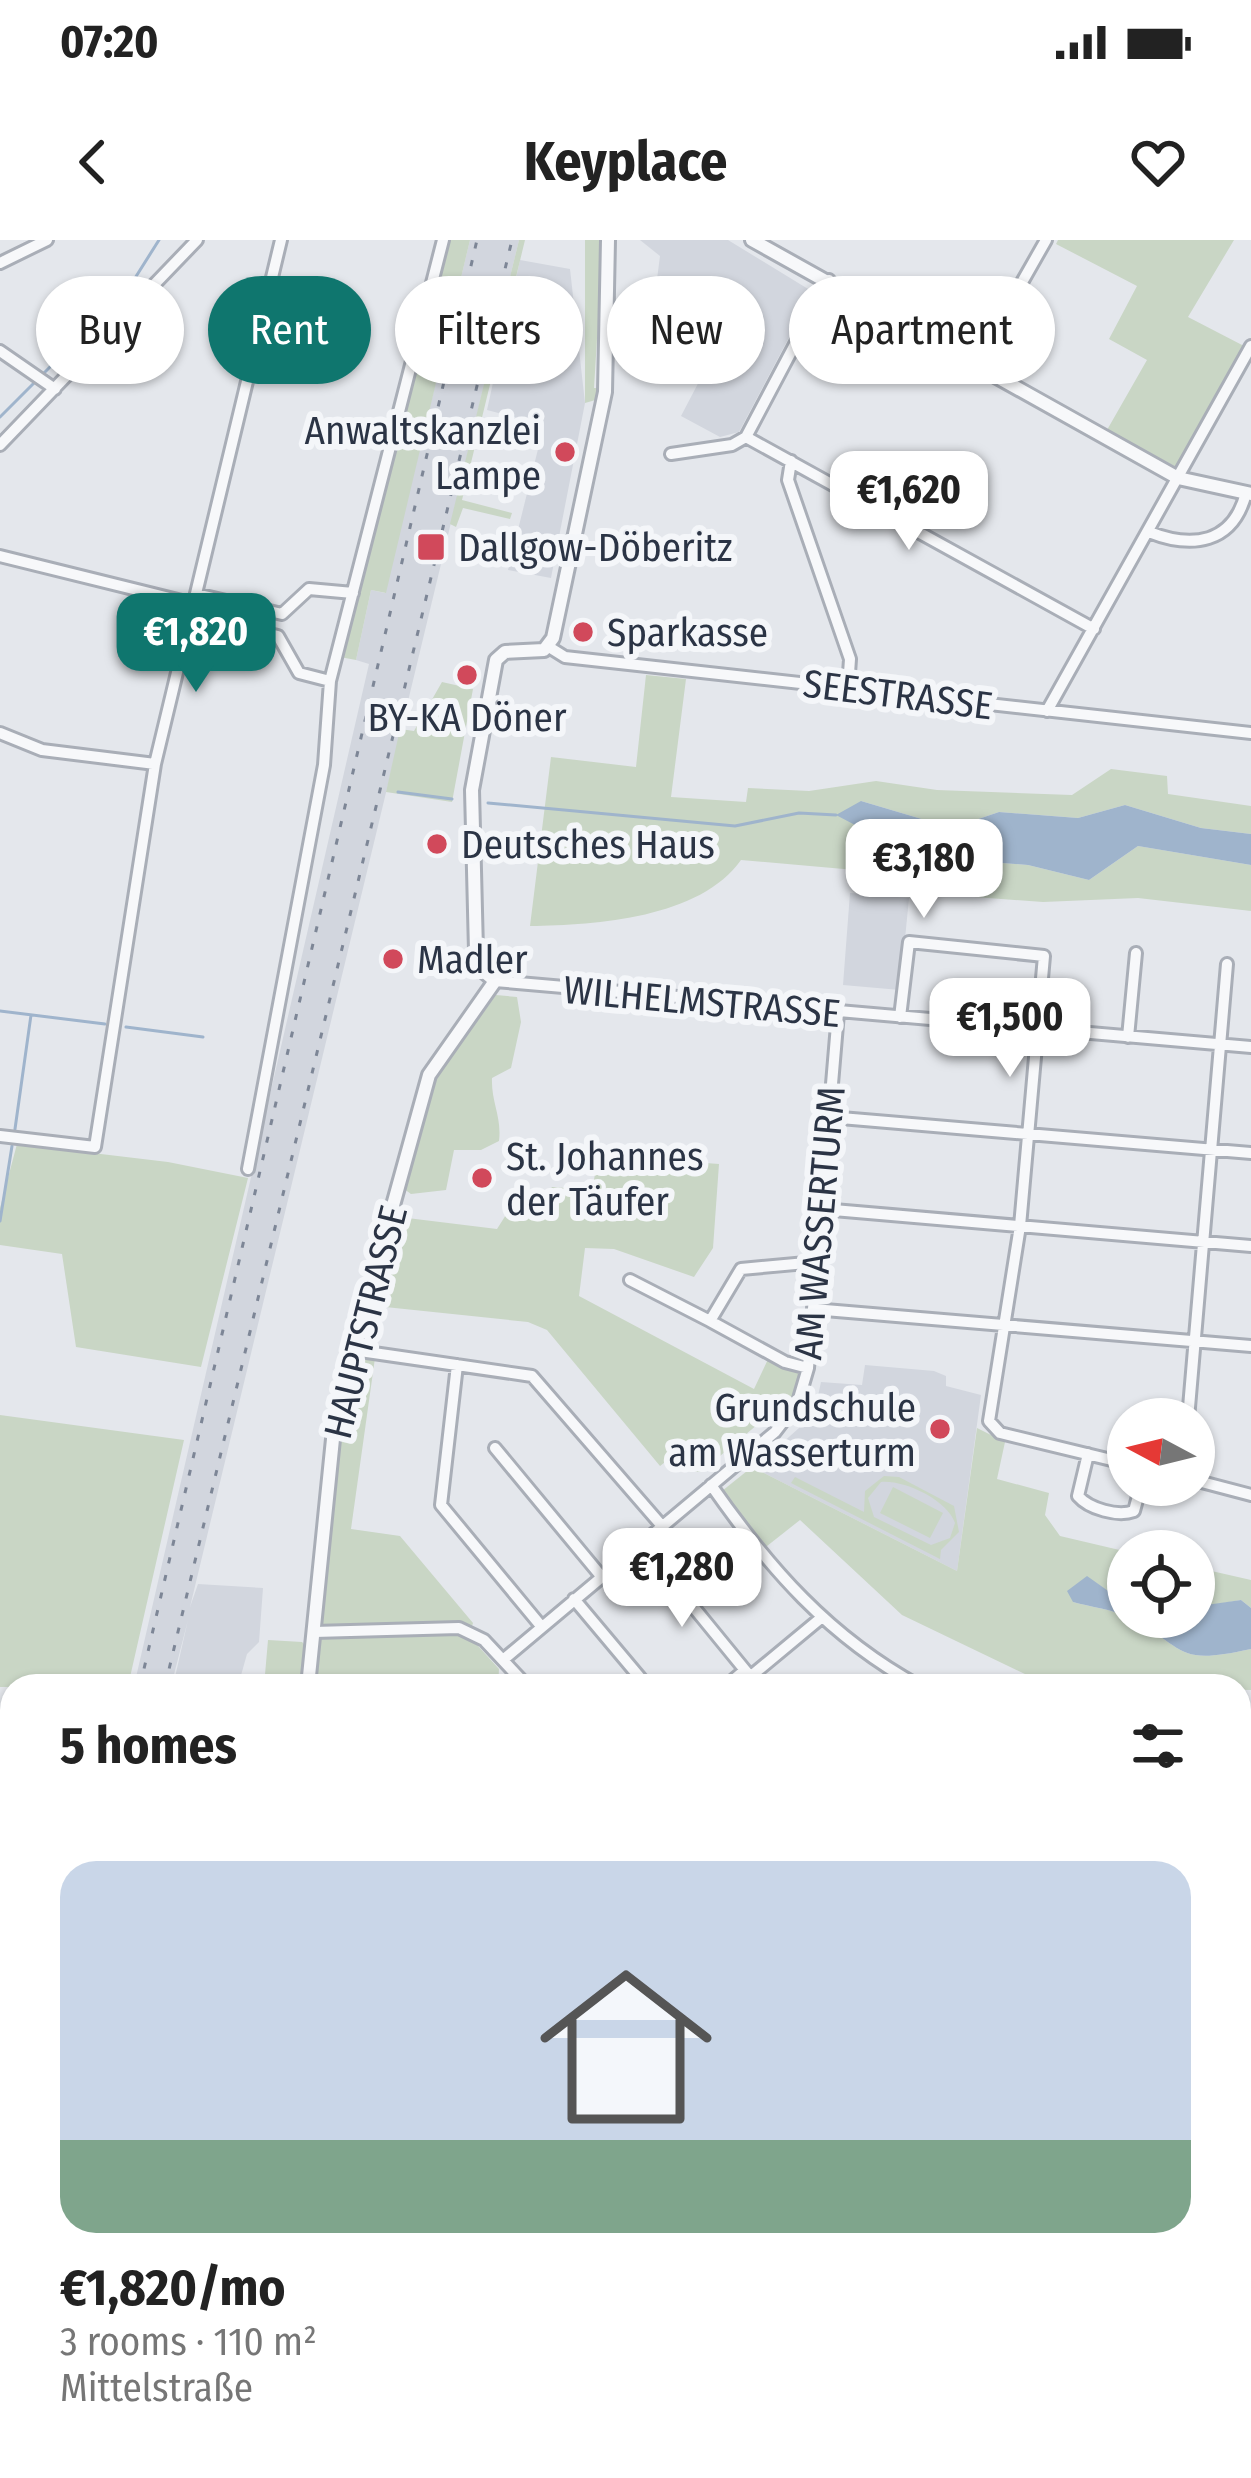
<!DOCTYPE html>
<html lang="en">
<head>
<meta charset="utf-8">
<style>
  body { margin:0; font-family:"Fira Sans Condensed",sans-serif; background:#f6f6f6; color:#222; height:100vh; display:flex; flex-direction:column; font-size:45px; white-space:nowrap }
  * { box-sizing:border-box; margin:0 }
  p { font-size:39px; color:#767676 }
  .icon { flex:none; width:66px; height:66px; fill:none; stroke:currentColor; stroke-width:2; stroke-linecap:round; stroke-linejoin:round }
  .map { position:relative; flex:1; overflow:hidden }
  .panel { position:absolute; left:0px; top:1434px; width:1251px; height:804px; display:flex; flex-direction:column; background:#fff; border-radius:36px 36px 0 0; box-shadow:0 3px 9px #0004 }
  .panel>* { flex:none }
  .guide { position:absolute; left:36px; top:36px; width:1179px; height:108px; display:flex; gap:24px }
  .needle { width:78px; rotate:277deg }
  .buttons { position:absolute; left:1107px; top:1158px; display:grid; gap:24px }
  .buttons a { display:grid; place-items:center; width:108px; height:108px; border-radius:50%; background:#fff; box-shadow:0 3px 9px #0004; font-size:60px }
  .price { position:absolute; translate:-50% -102px; padding:0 27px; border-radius:24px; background:#fff; color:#222; font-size:39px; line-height:78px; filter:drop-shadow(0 3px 6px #0008) }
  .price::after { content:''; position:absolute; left:50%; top:72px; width:36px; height:27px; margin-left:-18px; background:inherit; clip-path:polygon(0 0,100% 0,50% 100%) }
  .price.on { background:#0f766e; color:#fff }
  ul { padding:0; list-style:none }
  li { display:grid; align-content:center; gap:24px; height:636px; padding:0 60px }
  li span { display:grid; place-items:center; height:372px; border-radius:36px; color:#555 }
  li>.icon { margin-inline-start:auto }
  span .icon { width:216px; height:216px; fill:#fffc; stroke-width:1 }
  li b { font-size:51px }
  h2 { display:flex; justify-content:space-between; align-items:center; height:144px; padding:0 60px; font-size:51px }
  .chip { padding:0 42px; border-radius:54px; background:#fff; box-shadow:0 3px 9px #0004; font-size:42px; line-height:108px }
  .chip.on { background:#0f766e; color:#fff }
  .status { display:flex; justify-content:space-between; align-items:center; height:84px; padding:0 60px; background:#fff; direction:ltr }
  .status svg { height:33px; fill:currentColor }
  header { display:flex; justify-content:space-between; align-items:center; height:156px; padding:0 60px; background:#fff; font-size:54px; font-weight:700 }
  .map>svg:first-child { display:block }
  .built { fill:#d2d6de }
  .green { fill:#c9d6c5; fill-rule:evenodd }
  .water { fill:#9fb4cc }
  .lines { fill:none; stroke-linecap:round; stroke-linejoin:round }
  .stream { stroke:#9fb4cc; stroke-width:3 }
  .minor-casing { stroke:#a9aeb7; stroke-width:16 }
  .tertiary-casing { stroke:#a9aeb7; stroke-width:18 }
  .minor { stroke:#f7f8fa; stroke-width:10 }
  .tertiary { stroke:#f7f8fa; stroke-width:12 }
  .rail { stroke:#7d8696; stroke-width:3; stroke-dasharray:6 12; stroke-linecap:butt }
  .poi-dot { fill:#d1495b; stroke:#f4f6f9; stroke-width:4.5 }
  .labels { text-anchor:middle; stroke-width:12; stroke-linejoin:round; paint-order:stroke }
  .poi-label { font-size:39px; fill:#2b3445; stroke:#f4f6f9; text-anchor:start }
  .street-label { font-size:39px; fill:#2b3445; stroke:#f4f6f9 }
</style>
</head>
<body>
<div class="status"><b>07:20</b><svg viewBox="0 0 49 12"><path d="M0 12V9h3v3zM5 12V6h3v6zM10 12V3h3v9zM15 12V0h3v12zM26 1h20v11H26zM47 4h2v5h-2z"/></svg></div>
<header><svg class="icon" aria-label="back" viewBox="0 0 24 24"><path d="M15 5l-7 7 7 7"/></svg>Keyplace<svg class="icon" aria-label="heart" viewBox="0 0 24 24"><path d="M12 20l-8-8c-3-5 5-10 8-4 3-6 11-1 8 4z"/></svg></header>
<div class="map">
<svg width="1251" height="2238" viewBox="0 0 1251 2238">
  <rect width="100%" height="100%" fill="#e4e7ec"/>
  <!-- built -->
  <path class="built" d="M470,0H519L190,1367L198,1344L263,1348L259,1402L247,1414L238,1446H173L188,1380L171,1446H134L369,424L356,420L371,350L385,353Z
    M640,0H728L813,52L739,192L720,197L681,176L704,132L701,119L684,117L690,60L656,47L660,16Z
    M520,20L570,29L585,163L551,338L508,330L544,185L487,170Z
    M850,653L909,658L900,750L843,745Z
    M865,1125L934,1131L946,1136V1146L981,1155L957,1331L754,1228L799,1188L816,1165L821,1142L862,1145Z
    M12,1940V2114L0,2160V1990Z"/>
  <!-- green -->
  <path class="green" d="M445,0H470L386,353L371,350L356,420L340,417Z
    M519,0H525L462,260L512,273L510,279L463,268L456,287L450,284Z
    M585,0H599L603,96L597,99L594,148H601L599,159L585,163Z
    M1058,0H1234L1188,77L1244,106L1178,228L1107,190L1147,120L1109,99L1137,46L1056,4Z
    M646,435L686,439L671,557L746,562L748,548L809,551L876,541L937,550L1072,555L1111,529L1167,536L1168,554L1251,566V594L1201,588L1125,565L1078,578L999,572L952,588L861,561L914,616L1028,625L1089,640L1138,606L1251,625V671L1138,658L1043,662L920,653L855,630L741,620C700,678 597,685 530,686L551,517L636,527Z
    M442,442L473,449L452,562L386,552L400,489L414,491Z
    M496,755L517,757L521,782L511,828L492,838C491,862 502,877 499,901L481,910H454L446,950L411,954L404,949L435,839Z
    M17,904L168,922L248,938L201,1127L76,1107L62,1014L0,1005V968Z
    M639,918L719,924L713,1008L694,1037L614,1009L585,1008L579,1056L754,1149L770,1115L808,1128L798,1162L775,1192L764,1179L701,1232L693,1231L678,1212L660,1226L547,1090L528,1082L366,1065L391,976L497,989L511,967L536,969L552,947L592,950L596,929L636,933Z
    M358,1114L375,1118L351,1289L400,1296L473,1383L469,1396L499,1429L498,1446H264L268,1400L302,1402L314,1414C329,1351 329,1274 337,1205C341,1174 351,1144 358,1114Z
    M0,1175L184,1200L128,1446L0,1447Z
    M977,1188L1005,1202L997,1239L1049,1253L1045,1275L1060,1296L1128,1312V1365L1087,1337L1073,1362C1090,1367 1113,1369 1129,1378C1189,1409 1174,1426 1251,1409V1450L1075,1446L1027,1435L902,1375L800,1280L762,1310L722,1251L752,1227L957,1331Z
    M884,1236L899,1237L954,1266L959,1292L941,1310L940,1319L791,1243L795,1237L864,1272L865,1251ZM881,1242C905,1240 947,1260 955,1283L950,1298L931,1305L874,1277L868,1258Z
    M893,1247L943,1273L930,1298L880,1273Z
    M1194,1327L1251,1340V1368L1241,1360L1206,1366L1195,1386L1167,1391L1146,1377H1194Z
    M0,1559L12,1560V1940L0,1990V1888L9,1850L0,1847Z
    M12,2127V2206L5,2238H0V2179Z
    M1251,2127V2238H1094L1111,2226H1239V2135Z
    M103,2226H194L192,2238H106Z
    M438,2226H684L682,2238H438Z
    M786,2226H1095L1078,2238H785Z"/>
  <!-- water -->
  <path class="water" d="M861,561L952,588L999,572L1078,578L1125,565L1201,588L1251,594V625L1138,606L1089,640L1028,625L914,616L836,575Z
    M1087,1336L1128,1365V1377H1146L1167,1391L1194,1386L1206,1365L1241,1360L1251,1368V1409C1174,1426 1189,1409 1129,1378C1113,1369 1090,1367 1073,1362L1067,1351Z"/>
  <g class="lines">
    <!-- stream -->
    <path class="stream" d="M44,133L130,46L159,0
      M0,177L37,140
      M398,552L452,559
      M488,563L735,586L799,573L836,575
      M0,771L105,784
      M126,787L203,797
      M15,889L31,775
      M0,981L12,906"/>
    <defs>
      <path id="minor" d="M0,23L47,0
        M0,111L55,149
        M975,125L1046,0
        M746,197L1094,389
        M746,197L829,40
        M0,205L197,0
        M671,214L732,205L746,197
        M791,221L788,240L850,419L848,448
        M1149,292C1192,309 1233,304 1246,253
        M0,316L194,364
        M196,354L282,374L309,349L353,353
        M191,376L278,396L299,433L330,441
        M549,407L565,417L1251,493
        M1047,471L1251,106
        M0,493L42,510L155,524
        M495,741L1251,807
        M900,777L909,702L1044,716L1020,986L989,1181L1000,1193L1128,1224
        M1128,797L1136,713
        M829,877L1251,913
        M0,896L95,907L155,524L281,0
        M248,929L324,525L330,441L443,0
        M822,969L1251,1006
        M630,1040L710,1081
        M813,1069L1251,1106
        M353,1110L532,1136L662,1286
        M457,1125L441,1265L541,1386
        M808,1128L785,1122L710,1081L741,1029L817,1022
        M1188,1179L1227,724
        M495,1208L601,1336
        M1088,1214L1078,1256C1089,1269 1118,1277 1134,1271L1141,1245
        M1194,1240L1251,1255
        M711,1245C769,1328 829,1397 919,1446
        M642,1304L758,1446
        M574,1359L647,1446
        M314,1392L459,1388L484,1400L527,1446
        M504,1419L775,1192L798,1162L808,1128L838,773
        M751,1436L821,1378
        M726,1446L745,1430
        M1239,1505L1251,1503
        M1239,1795L1251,1800
        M1239,1992L1251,1979"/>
      <path id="tertiary" d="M752,0L1178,238L1251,254
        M308,1446L333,1199L353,1110L429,835L495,741L482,730L476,711L472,550L496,420L505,412L544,410L553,398L605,152L608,0
        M1239,2130L1251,2122
        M359,2226L361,2238
        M1085,2238L1102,2226"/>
    </defs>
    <!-- minor casing -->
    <use href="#minor" class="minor-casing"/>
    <!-- tertiary casing -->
    <use href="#tertiary" class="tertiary-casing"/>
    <!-- minor -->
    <use href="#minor" class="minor"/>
    <!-- tertiary -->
    <use href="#tertiary" class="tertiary"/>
    <!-- rail -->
    <path class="rail" d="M140,1446L477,0
      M165,1446L512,0
      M0,2059L12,2009
      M0,2136L12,2085"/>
  </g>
  <!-- markers -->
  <g class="poi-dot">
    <circle cx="565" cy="212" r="12"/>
    <rect x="416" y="292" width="30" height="30" rx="6"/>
    <circle cx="583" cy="392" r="12"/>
    <circle cx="467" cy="435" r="12"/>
    <circle cx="437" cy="604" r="12"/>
    <circle cx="393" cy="719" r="12"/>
    <circle cx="482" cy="938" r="12"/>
    <circle cx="940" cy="1189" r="12"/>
  </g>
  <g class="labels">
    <!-- poi labels -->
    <g class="poi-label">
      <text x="541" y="204" text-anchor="end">Anwaltskanzlei<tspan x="541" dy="45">Lampe</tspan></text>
      <text x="458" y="321">Dallgow-Döberitz</text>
      <text x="607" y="406">Sparkasse</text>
      <text x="467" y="491" text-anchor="middle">BY-KA Döner</text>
      <text x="461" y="618">Deutsches Haus</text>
      <text x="417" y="733">Madler</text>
      <text x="506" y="930">St. Johannes<tspan x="506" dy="45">der Täufer</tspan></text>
      <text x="916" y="1181" text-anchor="end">Grundschule<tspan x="916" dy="45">am Wasserturm</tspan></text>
    </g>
    <!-- street labels -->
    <g class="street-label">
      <text transform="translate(898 454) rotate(7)" y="14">SEESTRASSE</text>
      <text transform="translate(702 761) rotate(5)" y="14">WILHELMSTRASSE</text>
      <text transform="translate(819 983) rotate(-85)" y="14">AM WASSERTURM</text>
      <text transform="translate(365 1082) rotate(-76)" y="14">HAUPTSTRASSE</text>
    </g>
  </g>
</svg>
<div class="buttons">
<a><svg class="needle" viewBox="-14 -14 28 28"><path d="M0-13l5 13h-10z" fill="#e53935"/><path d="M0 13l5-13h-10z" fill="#767676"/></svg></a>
<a><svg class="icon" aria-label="locate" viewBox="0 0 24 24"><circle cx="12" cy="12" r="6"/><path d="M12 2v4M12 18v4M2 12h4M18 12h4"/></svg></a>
</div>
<b class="price" style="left:909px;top:313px">€1,620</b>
<b class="price on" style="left:196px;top:455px">€1,820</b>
<b class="price" style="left:924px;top:681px">€3,180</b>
<b class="price" style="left:1010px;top:840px">€1,500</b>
<b class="price" style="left:682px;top:1390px">€1,280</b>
<div class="guide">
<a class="chip">Buy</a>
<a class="chip on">Rent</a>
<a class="chip">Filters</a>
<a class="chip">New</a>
<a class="chip">Apartment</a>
</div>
<section class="panel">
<h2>5 homes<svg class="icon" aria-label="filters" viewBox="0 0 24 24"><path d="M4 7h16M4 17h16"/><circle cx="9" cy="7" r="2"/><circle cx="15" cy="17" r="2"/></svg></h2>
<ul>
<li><span style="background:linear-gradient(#c9d6e8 75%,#7fa58c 0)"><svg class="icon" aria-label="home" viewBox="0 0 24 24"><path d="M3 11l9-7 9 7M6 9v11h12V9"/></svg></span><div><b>€1,820/mo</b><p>3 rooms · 110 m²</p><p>Mittelstraße</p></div></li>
</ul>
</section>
</div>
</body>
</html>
